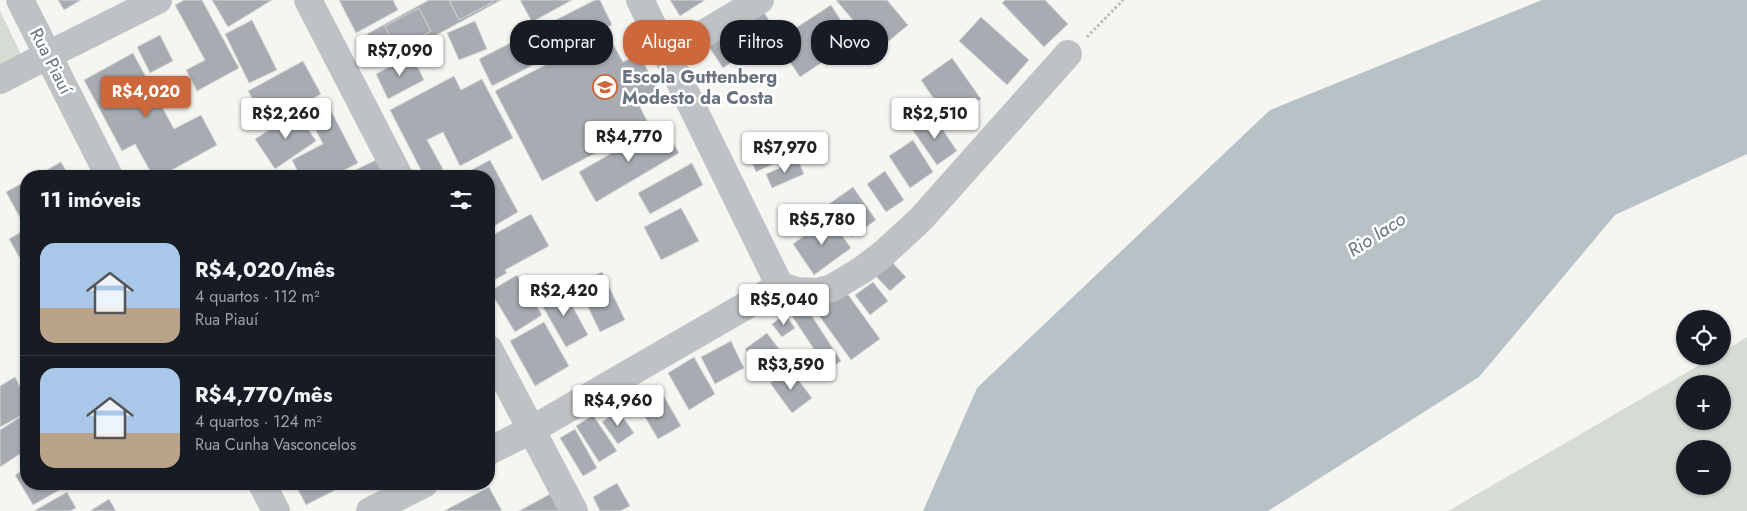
<!DOCTYPE html>
<html lang="pt">
<head>
<meta charset="utf-8">
<style>
  body { margin:0; font-family:Jost,sans-serif; background:#242831; color:#f1f3f6; height:100vh; display:flex; flex-direction:column; font-size:19px; white-space:nowrap }
  * { box-sizing:border-box; margin:0 }
  p { font-size:16px; color:#9ea1a6 }
  .icon { flex:none; width:28px; height:28px; fill:none; stroke:currentColor; stroke-width:2; stroke-linecap:round; stroke-linejoin:round }
  .map { position:relative; flex:1; overflow:hidden }
  .details { position:absolute; left:20px; top:170px; width:475px; height:320px; display:flex; flex-direction:column; background:#171b24; border-radius:20px; box-shadow:0 1px 4px #0004 }
  .details>* { flex:none }
  .top-card { position:absolute; left:510px; top:20px; width:475px; height:45px; display:flex; gap:10px }
  .tools { position:absolute; left:1676px; top:310px; display:grid; gap:10px }
  .tools a { display:grid; place-items:center; width:55px; height:55px; border-radius:50%; background:#171b24; box-shadow:0 1px 4px #0004; font-size:25px }
  .price { position:absolute; translate:-50% -42px; padding:0 11px; border-radius:5px; background:#fff; color:#222; font-size:16px; line-height:32px; filter:drop-shadow(0 1px 2px #0008) }
  .price::after { content:''; position:absolute; left:50%; top:30px; width:15px; height:11px; margin-left:-8px; background:inherit; clip-path:polygon(0 0,100% 0,50% 100%) }
  .price.selected { background:#cc683b; color:#fff }
  ul { padding:0; list-style:none }
  li { display:flex; align-items:center; gap:15px; height:125px; padding:0 20px }
  li+li { border-top:1px solid #363941 }
  li span { display:grid; place-items:center; flex:none; width:140px; height:100px; border-radius:15px; color:#555 }
  li>.icon { margin-inline-start:auto }
  span .icon { width:60px; height:60px; fill:#fffc; stroke-width:1 }
  li b { font-size:21px }
  h2 { display:flex; justify-content:space-between; align-items:center; height:60px; padding:0 20px; font-size:21px }
  .tag { padding:0 18px; border-radius:20px; background:#171b24; box-shadow:0 1px 4px #0004; font-size:18px; line-height:45px }
  .tag.selected { background:#cc683b; color:#fff }
  .map>svg:first-child { display:block }
  .green { fill:#d6dbd4; fill-rule:evenodd }
  .water { fill:#b8c1c5 }
  .building { fill:#a6acb1; stroke:#d6d7d5 }
  .lines { fill:none; stroke-linecap:round; stroke-linejoin:round }
  .path { stroke:#b9bbbd; stroke-width:3; stroke-dasharray:2.5 2.5; stroke-linecap:butt }
  .minor { stroke:#bfc2c5; stroke-width:28 }
  .labels { text-anchor:middle; stroke-width:5; stroke-linejoin:round; paint-order:stroke }
  .street-label { font-size:18px; fill:#68737f; stroke:#fff }
  .poi-label { font-size:18px; font-weight:bold; fill:#68737f; stroke:#fff; text-anchor:start }
  .water-label { font-size:19px; font-style:italic; fill:#64737c; stroke:#fff }
</style>
</head>
<body>
<div class="map">
<svg width="1747" height="511" viewBox="0 0 1747 511">
  <rect width="100%" height="100%" fill="#f5f5f2"/>
  <!-- green -->
  <path class="green" d="M0,11L21,54L0,65Z
    M1747,337V511H1448L1715,356H1722L1723,352ZM1685,384H1722V421H1685ZM1685,449H1722V486H1685Z"/>
  <!-- water -->
  <path class="water" d="M1542,0H1747V154L1615,215L1479,377L1268,511H923L977,388L1270,110Z"/>
  <!-- building -->
  <path class="building" d="M58,0H81L64,10Z
    M184,0H202L239,68L197,91L186,70L205,60L175,5Z
    M212,0H272L228,27Z
    M339,0H393L398,10L356,33Z
    M429,0H501L383,64L367,34Z
    M449,0H492L493,2L459,20Z
    M520,0H572L532,22Z
    M595,0H600L612,25L492,86L479,59Z
    M670,0H705L680,16Z
    M836,0H887L908,25L878,50Z
    M1005,0H1045L1068,24L1044,47L1002,3Z
    M831,5L854,41L800,77L776,41Z
    M419,8L431,31L396,49L385,26Z
    M761,8L777,32L723,68L707,44Z
    M981,17L1029,60L1007,85L959,41Z
    M252,20L277,70L249,83L225,34Z
    M475,21L487,49L459,60L447,33Z
    M607,33L623,62L639,54L658,90L637,101L649,125L542,181L495,91Z
    M160,35L173,61L150,73L137,47Z
    M133,53L174,129L201,115L217,145L161,176H153L135,144L122,151L84,80Z
    M412,55L424,80L388,99L376,74Z
    M952,58L981,99L949,121L921,80Z
    M303,61L321,94L267,124L248,91Z
    M454,76L461,90L482,79L513,138L460,166L443,132L427,140L443,169L430,176H424L390,110Z
    M326,101L358,163L333,176H300L292,160L323,144L306,111Z
    M297,112L316,141L275,169L255,139Z
    M933,115L957,151L937,165L912,129Z
    M662,124L679,153L596,202L579,172Z
    M788,134L797,153L756,172L748,153Z
    M913,140L933,172L910,188L889,156Z
    M378,159L387,176H343Z
    M490,160L518,212L489,229V176H460Z
    M798,160L804,174L772,188L766,174Z
    M61,162L69,176H36Z
    M692,163L703,185L650,214L638,193Z
    M885,171L904,200L886,212L867,184Z
    M26,181V224L24,225L6,192Z
    M853,187L876,220L852,237L829,204Z
    M681,208L699,241L661,260L644,227Z
    M531,214L549,246L505,270L507,273L489,283V237Z
    M829,218L851,248L814,275L793,244Z
    M26,229V269L9,239Z
    M888,258L906,277L890,291L872,272Z
    M602,272L625,320L600,332L577,284Z
    M517,275L542,315L515,332L490,291Z
    M873,282L888,301L870,315L855,295Z
    M562,287L588,335L566,347L539,300Z
    M844,289L880,339L851,360L815,310Z
    M806,307L841,361L828,370L792,316Z
    M785,314L795,328L782,337L772,324Z
    M544,322L569,366L535,386L510,341Z
    M767,333L788,361L766,377L745,349Z
    M731,341L744,368L715,384L701,357Z
    M694,357L715,394L689,410L668,373Z
    M790,369L812,398L792,413L770,383Z
    M15,377L26,398V413L0,427V386Z
    M658,386L681,426L658,439L635,400Z
    M618,410L634,433L618,444L602,422Z
    M26,413V450L0,467V430Z
    M593,415L617,451L599,462L576,426Z
    M575,429L597,468L583,476L560,438Z
    M26,469V484H70L33,505L15,475Z
    M617,483L630,506L620,511H600L593,497Z
    M295,484H347L306,505Z
    M489,487L502,511H444Z
    M67,492L76,508L70,511H34Z
    M550,494L560,511H519Z
    M109,499L116,511H90Z"/>
  <g class="lines">
    <!-- path -->
    <path class="path" d="M1087,37L1123,0"/>
    <!-- minor -->
    <path class="minor" d="M20,0L109,176
      M308,0L399,176
      M640,0L780,286
      M668,55L760,0
      M0,80L48,55L158,0
      M780,286L797,291L817,292L832,288L862,270L883,254L921,219L1068,54
      M489,349L574,511
      M489,451L531,430L780,286
      M262,484L276,511
      M370,511L424,484"/>
  </g>
  <!-- icons -->
  <defs>
    <symbol id="school-ring" viewBox="-11 -11 22 22"><circle r="9.5" fill="#fff" stroke="#cc683b" stroke-width="1.5"/><path d="M0-5L7-2L0 1L-7-2ZM-4 1L0 2.5L4 1V4Q0 6-4 4Z" fill="#cc683b"/></symbol>
  </defs>
  <g fill-rule="evenodd">
    <use href="#school-ring" x="591" y="73" width="28" height="28"/>
  </g>
  <g class="labels">
    <!-- street labels -->
    <g class="street-label">
      <text transform="translate(51 61) rotate(63)" y="6">Rua Piauí</text>
    </g>
    <!-- poi labels -->
    <g class="poi-label">
      <text x="622" y="83">Escola Guttenberg<tspan x="622" dy="21">Modesto da Costa</tspan></text>
    </g>
    <!-- water labels -->
    <g class="water-label">
      <text transform="translate(1376 234) rotate(-33)" y="7">Rio Iaco</text>
    </g>
  </g>
</svg>
<div class="tools">
<a><svg class="icon" aria-label="locate" viewBox="0 0 24 24"><circle cx="12" cy="12" r="6"/><path d="M12 2v4M12 18v4M2 12h4M18 12h4"/></svg></a>
<a>+</a>
<a>−</a>
</div>
<b class="price" style="left:400px;top:77px">R$7,090</b>
<b class="price selected" style="left:146px;top:118px">R$4,020</b>
<b class="price" style="left:286px;top:140px">R$2,260</b>
<b class="price" style="left:935px;top:140px">R$2,510</b>
<b class="price" style="left:629px;top:163px">R$4,770</b>
<b class="price" style="left:785px;top:174px">R$7,970</b>
<b class="price" style="left:822px;top:246px">R$5,780</b>
<b class="price" style="left:564px;top:317px">R$2,420</b>
<b class="price" style="left:784px;top:326px">R$5,040</b>
<b class="price" style="left:791px;top:391px">R$3,590</b>
<b class="price" style="left:618px;top:427px">R$4,960</b>
<div class="top-card">
<a class="tag">Comprar</a>
<a class="tag selected">Alugar</a>
<a class="tag">Filtros</a>
<a class="tag">Novo</a>
</div>
<section class="details">
<h2>11 imóveis<svg class="icon" aria-label="filters" viewBox="0 0 24 24"><path d="M4 7h16M4 17h16"/><circle cx="9" cy="7" r="2"/><circle cx="15" cy="17" r="2"/></svg></h2>
<ul>
<li><span style="background:linear-gradient(#a9c7e8 65%,#b9a48a 0)"><svg class="icon" aria-label="home" viewBox="0 0 24 24"><path d="M3 11l9-7 9 7M6 9v11h12V9"/></svg></span><div><b>R$4,020/mês</b><p>4 quartos · 112 m²</p><p>Rua Piauí</p></div></li>
<li><span style="background:linear-gradient(#a9c7e8 65%,#b9a48a 0)"><svg class="icon" aria-label="home" viewBox="0 0 24 24"><path d="M3 11l9-7 9 7M6 9v11h12V9"/></svg></span><div><b>R$4,770/mês</b><p>4 quartos · 124 m²</p><p>Rua Cunha Vasconcelos</p></div></li>
</ul>
</section>
</div>
</body>
</html>
